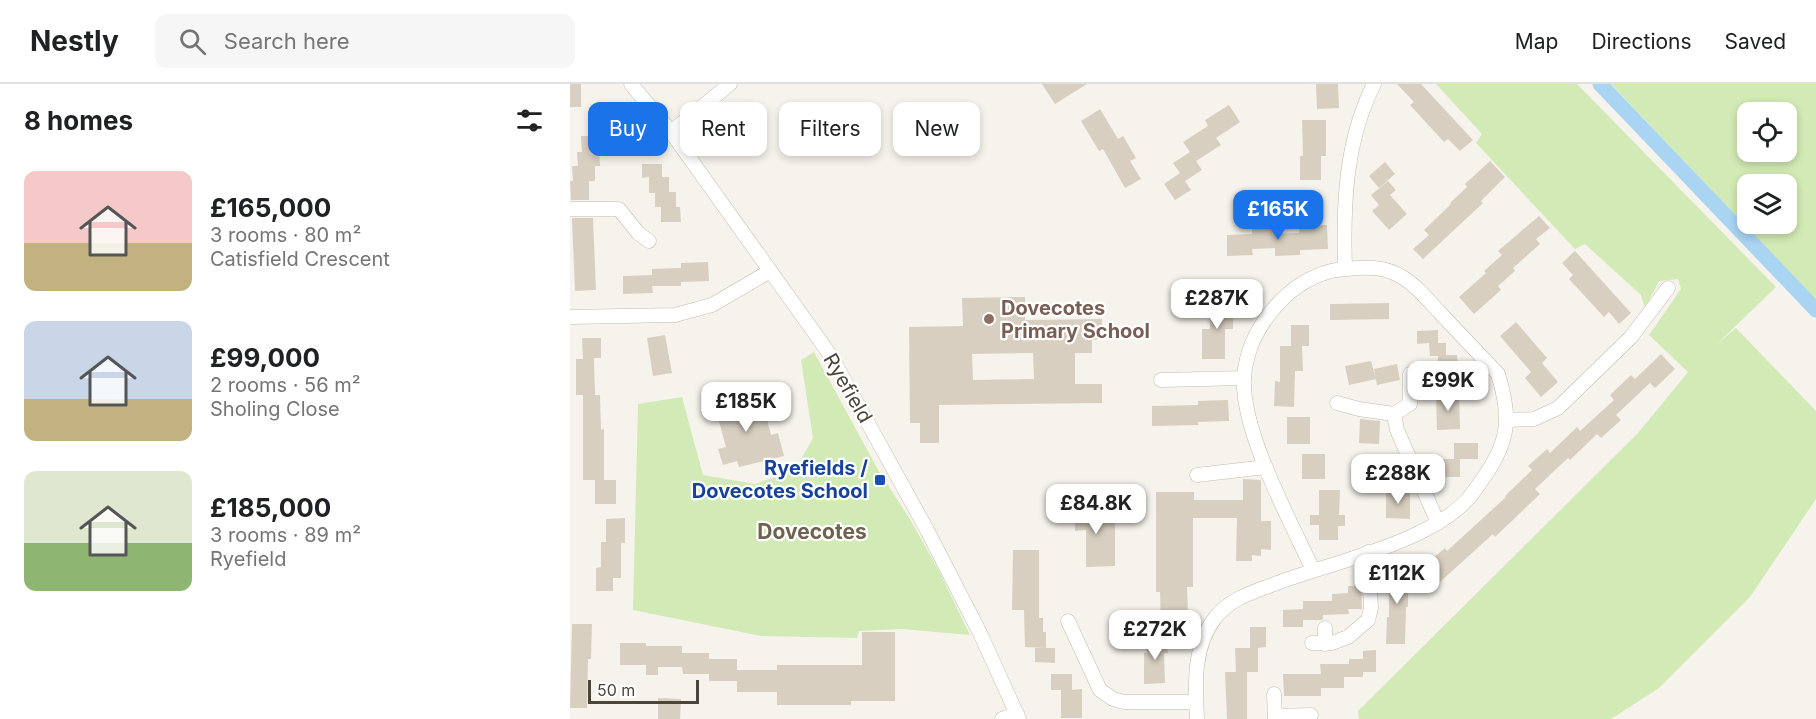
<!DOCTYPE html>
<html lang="en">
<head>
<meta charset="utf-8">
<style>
  body { margin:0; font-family:Inter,sans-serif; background:#f6f6f6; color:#202124; height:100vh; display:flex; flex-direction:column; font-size:22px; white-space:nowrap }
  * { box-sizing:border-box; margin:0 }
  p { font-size:20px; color:#757577 }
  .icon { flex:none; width:33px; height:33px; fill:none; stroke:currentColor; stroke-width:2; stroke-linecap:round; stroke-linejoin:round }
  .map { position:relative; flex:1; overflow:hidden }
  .sheet { display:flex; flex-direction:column; background:#fff; width:570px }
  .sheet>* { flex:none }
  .guide { position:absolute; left:18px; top:18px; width:570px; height:54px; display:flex; gap:12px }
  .controls { position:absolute; left:1167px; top:18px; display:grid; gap:12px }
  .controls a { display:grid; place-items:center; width:60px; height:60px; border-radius:12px; background:#fff; box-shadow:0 3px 9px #0003; font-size:30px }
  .scale { position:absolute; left:18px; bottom:15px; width:111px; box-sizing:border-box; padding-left:6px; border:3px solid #4b4439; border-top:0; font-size:16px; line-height:21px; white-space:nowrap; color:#4b4439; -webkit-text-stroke:4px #fff; paint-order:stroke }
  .price { position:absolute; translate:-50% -51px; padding:0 14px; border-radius:12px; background:#fff; color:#222; font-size:20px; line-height:39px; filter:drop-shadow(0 2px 3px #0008) }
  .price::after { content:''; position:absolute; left:50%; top:36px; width:18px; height:14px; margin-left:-9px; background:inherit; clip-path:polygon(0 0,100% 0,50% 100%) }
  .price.active { background:#1a73e8; color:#fff }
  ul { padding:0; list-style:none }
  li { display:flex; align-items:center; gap:18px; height:150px; padding:0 24px }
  li span { display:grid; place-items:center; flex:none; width:168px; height:120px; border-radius:12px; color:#555 }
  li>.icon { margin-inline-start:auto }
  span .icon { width:72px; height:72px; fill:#fffc; stroke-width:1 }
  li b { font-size:26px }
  h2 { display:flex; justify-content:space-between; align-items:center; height:72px; padding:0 24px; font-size:26px }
  .pill { padding:0 21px; border-radius:12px; background:#fff; box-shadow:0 3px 9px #0003; font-size:21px; line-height:54px }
  .pill.active { background:#1a73e8; color:#fff }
  header { display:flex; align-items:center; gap:36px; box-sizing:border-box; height:84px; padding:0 30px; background:#fff; border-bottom:2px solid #e0e0e0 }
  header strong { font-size:28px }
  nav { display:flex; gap:33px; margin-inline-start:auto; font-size:21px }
  .search { width:420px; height:54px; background:#f6f6f6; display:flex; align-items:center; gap:15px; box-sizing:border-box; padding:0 21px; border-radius:12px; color:#757577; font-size:22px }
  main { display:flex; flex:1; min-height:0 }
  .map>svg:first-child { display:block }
  .green { fill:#d2eab5; fill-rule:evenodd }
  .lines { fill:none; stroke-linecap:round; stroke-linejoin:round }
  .canal { stroke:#a9d4f2; stroke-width:15 }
  .building { fill:#d8cfc1; fill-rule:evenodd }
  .street-casing { stroke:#c2bbae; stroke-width:15 }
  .street { stroke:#fff; stroke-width:14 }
  .education-dot { fill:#8d6e63; stroke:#fff; stroke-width:2 }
  .transit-dot { fill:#1a4fb4; stroke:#fff; stroke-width:2 }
  .labels { text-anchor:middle; stroke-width:4.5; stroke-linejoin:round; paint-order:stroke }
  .education-label { font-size:20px; font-weight:bold; fill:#785e54; stroke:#fff; text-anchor:start }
  .street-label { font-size:20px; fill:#4b4439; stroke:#fff }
  .transit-label { font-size:20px; font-weight:bold; fill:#164399; stroke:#fff; text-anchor:end }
  .neighbourhood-label { font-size:21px; font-weight:bold; fill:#6e6250; stroke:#fff }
</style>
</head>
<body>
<header>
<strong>Nestly</strong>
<div class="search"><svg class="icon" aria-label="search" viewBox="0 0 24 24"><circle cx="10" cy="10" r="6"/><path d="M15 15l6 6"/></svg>Search here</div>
<nav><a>Map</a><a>Directions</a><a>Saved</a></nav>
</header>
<main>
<section class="sheet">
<h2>8 homes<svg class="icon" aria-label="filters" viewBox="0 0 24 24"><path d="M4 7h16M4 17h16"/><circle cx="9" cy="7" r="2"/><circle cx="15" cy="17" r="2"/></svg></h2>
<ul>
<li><span style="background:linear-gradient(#f6c9c9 60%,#c2b280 0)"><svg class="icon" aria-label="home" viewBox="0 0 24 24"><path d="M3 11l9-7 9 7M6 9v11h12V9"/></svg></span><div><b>£165,000</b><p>3 rooms · 80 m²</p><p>Catisfield Crescent</p></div></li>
<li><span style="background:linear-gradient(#c9d6e8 65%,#c2b280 0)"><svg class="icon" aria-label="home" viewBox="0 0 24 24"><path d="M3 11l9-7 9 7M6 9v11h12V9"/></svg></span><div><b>£99,000</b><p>2 rooms · 56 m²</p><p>Sholing Close</p></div></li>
<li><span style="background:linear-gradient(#dfe7d0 60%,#8fb573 0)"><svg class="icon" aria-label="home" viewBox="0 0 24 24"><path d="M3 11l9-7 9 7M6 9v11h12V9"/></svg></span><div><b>£185,000</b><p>3 rooms · 89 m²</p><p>Ryefield</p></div></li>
</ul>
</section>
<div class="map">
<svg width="1246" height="635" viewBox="0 0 1246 635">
  <rect width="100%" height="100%" fill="#f6f3ec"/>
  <!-- green -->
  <path class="green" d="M866,0H1007L1206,203L1146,261L1166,244L1246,327V415L1180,513L1089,604L1041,635H789L788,627L1068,349L1118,288L1079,251L1111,205L1108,195L1089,197L1075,224L1071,211L1015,160L1005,165L906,59L912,50Z
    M1041,0H1246V216ZM1178,28H1216V68H1178ZM1216,100V140H1178V100Z
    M244,268L307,384L341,437L370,489L400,551L332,545L289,547L287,554L191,552L63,526L68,320L112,313L133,391L185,400L225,386L243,354L231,276Z"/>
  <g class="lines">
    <!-- canal -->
    <path class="canal" d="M1030,0L1246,226"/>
  </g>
  <!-- building -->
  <path class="building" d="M0,0H11V23H0Z
    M472,0H517L485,20Z
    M746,0H768L769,24L747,25Z
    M827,0H851L903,56L890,67L878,55L874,58L840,21L844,18Z
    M659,21L670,38L646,54L651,61L626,77L632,86L615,97L621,106L605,116L594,100L610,89L603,79L620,68L613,58L638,42L635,36Z
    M530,25L548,55L553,52L566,74L560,77L571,95L555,104L533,65L529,67L511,37Z
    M732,36H756V72H751V96H730V72H733Z
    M11,52H36V67H29L30,82H25V97H19V116H1L0,97H3L2,82H8L7,68H12Z
    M920,77L935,93L911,117L913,119L853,175L843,165L859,151L854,146L881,120L880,119L897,103L895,100Z
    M815,78L825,90L809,104L799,92Z
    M72,80H92V93H99V108H106V123H110L111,138H91V123H85V109H79V93L72,94Z
    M818,97L826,106L820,111L837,130L819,146L802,127L809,121L801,111Z
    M969,132L980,144L966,155L970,160L943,184L945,187L928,202L931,206L904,230L889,213L916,189L914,187L932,171L928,167Z
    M2,134H23L26,206L5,207Z
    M704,141V150L729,149V142L757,141L758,165L730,166V171L705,172V164L682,165L683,171L657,172V151L682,150V142Z
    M1005,167L1061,229L1049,240L1039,228L1034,233L999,195L1003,191L992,179Z
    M138,178L139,197L111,198V202H82L83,209L53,210V192L82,191V185L111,184V179Z
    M455,213V236L532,235V255L522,256V269H505V300H532V319L369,321V359H350V339H340L339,243L393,242L392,214ZM463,269L464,295L403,296L402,270Z
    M640,216H663V245H655V275H632V245H640Z
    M819,219V235L760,236V220Z
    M946,238L977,274L972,279L988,298L971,313L955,294L961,288L930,252Z
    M721,241H739V262H732L733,287H725L724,323L704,322L705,297L710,298V262H721Z
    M868,246V259H876V271H887L888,284L897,283V296H906V309L881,310L880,284H868V272H860L859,259L847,260V247Z
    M95,251L102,289L83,292L77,254Z
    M12,254H31V274H24L25,311H30L31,346L34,345V396H46V420H25V396H13V311H6V275H13Z
    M1091,270L1105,285L1085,304L1080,299L1046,331L1051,336L1031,354L1027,350L1000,376L998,374L965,405L970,410L945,434L925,453L923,450L870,498L855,481L875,464L877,467L936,413L935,412L962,386L958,382L977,365L980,369L1007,343L1010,347L1044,316L1040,311L1061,291L1065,295Z
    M801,277L806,295L779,301L775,282Z
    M827,280L830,296L807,301L804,285Z
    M866,310H889L890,345L867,346Z
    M170,313L171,318L191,313L201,351L208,349L214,372L169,383L167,377L153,381L148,365L156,363L144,319Z
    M658,316L659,337L628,338V341L582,342V322L628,321V317Z
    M717,333H740V360H717Z
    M790,335L810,337L809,360L789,359Z
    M884,359H908V375H890V393H865V375H884Z
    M732,370H755V395H732Z
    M802,371H823V395H802Z
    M673,395L691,396V437H701V466L691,465V472L682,471V477H666L667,434H623V503H617L618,528H611V545H591L590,508H586V408H624V416H673Z
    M749,406H770L769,431H775V442H768V456H749V441H740V431H749Z
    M816,407H840V435L816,434Z
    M530,419L531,437H545V482L516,483V446L505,447V420Z
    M55,434V459H51V494H43V507H26V484L31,483V458H36V435Z
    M443,466H469V534H473V548H476V564H485V579L465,578V564H476L455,563L454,526H442Z
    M819,483H838V523H836L835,560H816L817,533H819Z
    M778,502H791L792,525H778L779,530L753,531V535L751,536H733V543H713V526L733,525V517H762V510L778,509Z
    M2,540H22L21,575H18L17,624H0Z
    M680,543H696V563L688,564V588H666L665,564H680Z
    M292,548H325V617H281V621H207V608H167V597H139V590H113L112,583H88V591H76V581H50V559H76V562H112V569H139V575H167V586H207V581H292Z
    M597,554L598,569H594L595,599L574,600V569H577V555Z
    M806,566V588H793V593H774V604H751V612H714L713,590H751L750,580H779V575H793V567Z
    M655,588H677V635H657Z
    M481,590H502V606L512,605V634H491V606H481Z
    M88,614L111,615L110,635H88Z"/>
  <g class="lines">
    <defs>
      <path id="street" d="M61,0L101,48L261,272L357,446L410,549L449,635
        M101,48L160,0
        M0,125H49L68,149L79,157
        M775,185C773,121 775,58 804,0
        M0,233L105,231L142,221L200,187
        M591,296L674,294
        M767,319L789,325L824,330L840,320V290
        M824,330L827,346L868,439
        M938,336L964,335L988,324L1061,253L1098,204
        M627,391L696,383
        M498,537L530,606L543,615L554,618H626
        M755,544V560
        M742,559H762L778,553L798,536L801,524L798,468
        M704,610L705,635
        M705,632L741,631
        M432,635L447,629
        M627,635C625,601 623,562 645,534C660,514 684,508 707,499C763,478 858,459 898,415C904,408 909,400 914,393C940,356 941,332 928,290C909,270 890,250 871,230C859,217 847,202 832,193C817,184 804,183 788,184C779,185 770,185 761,187C715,199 677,247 674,294C671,347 720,436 743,486"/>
    </defs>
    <!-- street casing -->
    <use href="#street" class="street-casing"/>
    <!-- street -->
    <use href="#street" class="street"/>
  </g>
  <!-- markers -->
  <circle class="education-dot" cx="419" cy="235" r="6"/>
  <rect class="transit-dot" x="304" y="390" width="12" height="12" rx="3"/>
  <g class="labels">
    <!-- education labels -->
    <g class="education-label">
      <text x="431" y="231">Dovecotes<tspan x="431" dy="23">Primary School</tspan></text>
    </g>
    <!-- street labels -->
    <g class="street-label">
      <text transform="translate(278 304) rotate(60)" y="7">Ryefield</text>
    </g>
    <!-- transit labels -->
    <g class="transit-label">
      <text x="298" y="391">Ryefields /<tspan x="298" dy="23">Dovecotes School</tspan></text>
    </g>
    <!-- neighbourhood labels -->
    <g class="neighbourhood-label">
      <text x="242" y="455">Dovecotes</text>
    </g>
  </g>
</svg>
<div class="controls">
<a><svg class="icon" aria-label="locate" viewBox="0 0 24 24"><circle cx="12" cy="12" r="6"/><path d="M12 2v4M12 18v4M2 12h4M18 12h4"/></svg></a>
<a><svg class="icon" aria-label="layers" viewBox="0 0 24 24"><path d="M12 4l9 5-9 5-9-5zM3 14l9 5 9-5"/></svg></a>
</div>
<div class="scale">50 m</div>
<b class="price active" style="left:708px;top:157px">£165K</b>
<b class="price" style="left:647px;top:246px">£287K</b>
<b class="price" style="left:878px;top:328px">£99K</b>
<b class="price" style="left:176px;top:349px">£185K</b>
<b class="price" style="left:828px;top:421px">£288K</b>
<b class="price" style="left:526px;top:451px">£84.8K</b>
<b class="price" style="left:827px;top:521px">£112K</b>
<b class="price" style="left:585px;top:577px">£272K</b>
<div class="guide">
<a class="pill active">Buy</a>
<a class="pill">Rent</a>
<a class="pill">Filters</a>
<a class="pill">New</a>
</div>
</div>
</main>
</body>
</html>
